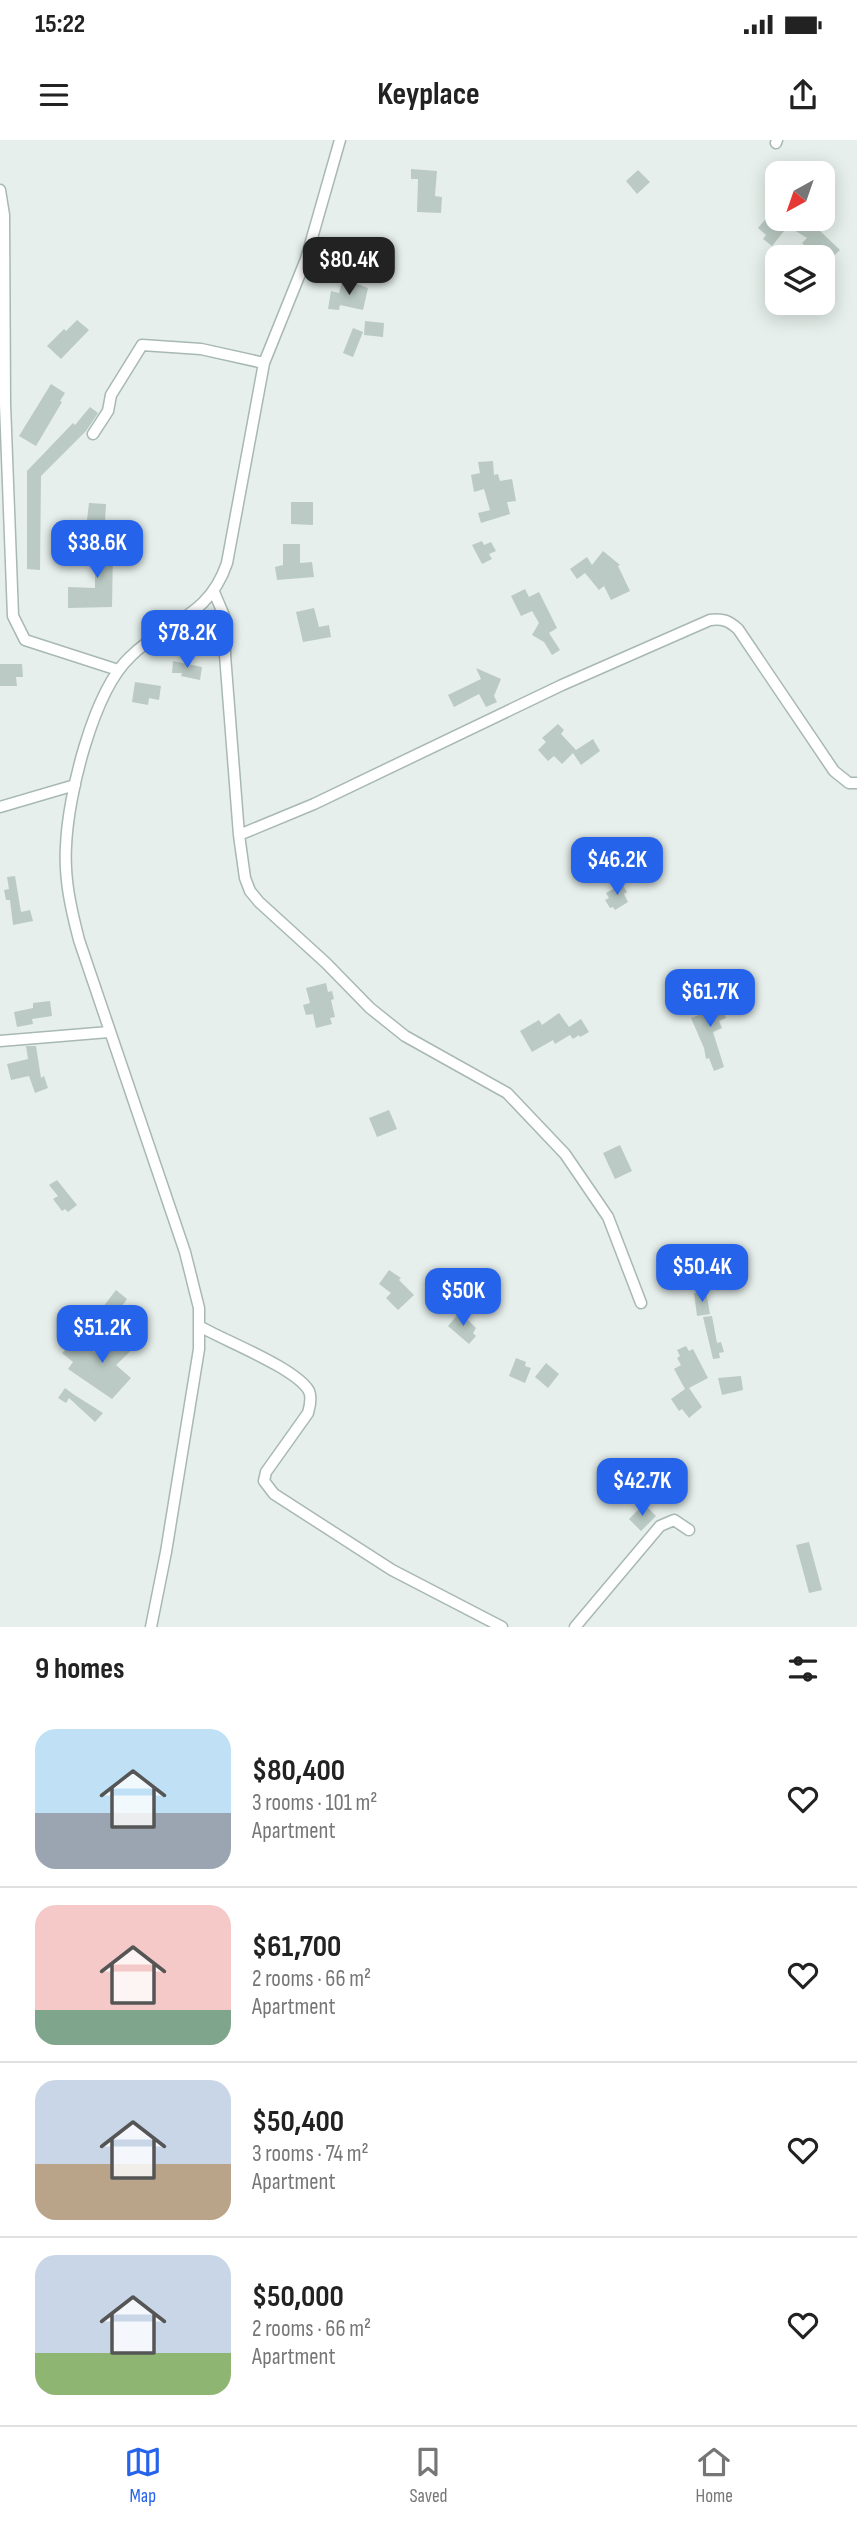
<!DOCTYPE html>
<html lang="en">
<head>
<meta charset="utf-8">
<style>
  body { margin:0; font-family:"Sofia Sans Condensed",sans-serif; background:#f6f6f6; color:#222; height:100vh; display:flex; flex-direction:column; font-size:26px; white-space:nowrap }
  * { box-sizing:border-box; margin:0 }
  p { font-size:23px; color:#767676 }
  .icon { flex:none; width:38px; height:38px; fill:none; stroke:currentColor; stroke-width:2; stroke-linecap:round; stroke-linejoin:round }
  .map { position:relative; height:1487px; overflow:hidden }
  .sheet { display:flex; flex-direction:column; background:#fff; flex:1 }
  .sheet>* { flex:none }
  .needle { width:46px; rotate:220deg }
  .tools { position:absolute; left:765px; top:21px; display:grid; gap:14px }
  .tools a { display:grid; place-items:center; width:70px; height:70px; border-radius:14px; background:#fff; box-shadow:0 4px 18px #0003; font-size:35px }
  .price { position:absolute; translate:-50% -60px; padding:0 16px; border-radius:14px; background:#2563eb; color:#fff; font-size:23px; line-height:46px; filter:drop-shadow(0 2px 4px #0008) }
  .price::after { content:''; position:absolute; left:50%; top:42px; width:21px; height:16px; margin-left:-10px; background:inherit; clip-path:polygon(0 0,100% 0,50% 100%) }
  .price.on { background:#222; color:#fff }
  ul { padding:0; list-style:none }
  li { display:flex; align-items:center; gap:21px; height:175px; padding:0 35px }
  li+li { border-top:2px solid #e0e0e0 }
  li span { display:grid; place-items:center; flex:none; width:196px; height:140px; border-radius:21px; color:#555 }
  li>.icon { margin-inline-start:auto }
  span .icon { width:84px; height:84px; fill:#fffc; stroke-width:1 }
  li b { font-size:30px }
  h2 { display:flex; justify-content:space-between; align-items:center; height:84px; padding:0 35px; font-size:30px }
  .status { display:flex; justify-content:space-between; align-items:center; height:49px; padding:0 35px; background:#fff; direction:ltr }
  .status svg { height:19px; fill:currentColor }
  header { display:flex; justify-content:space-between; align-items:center; height:91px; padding:0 35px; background:#fff; font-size:32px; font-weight:700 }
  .tab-bar { display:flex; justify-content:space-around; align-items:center; height:98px; border-top:2px solid #e0e0e0; background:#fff; font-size:19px; color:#767676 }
  .tab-bar a { display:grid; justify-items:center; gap:4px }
  .tab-bar .on { color:#2563eb }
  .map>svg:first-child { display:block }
  .building { fill:#bbcac4 }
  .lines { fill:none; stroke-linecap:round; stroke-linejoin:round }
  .street-casing { stroke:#a8b8b2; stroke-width:13 }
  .street { stroke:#fff; stroke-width:10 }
</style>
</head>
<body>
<div class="status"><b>15:22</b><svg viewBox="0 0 49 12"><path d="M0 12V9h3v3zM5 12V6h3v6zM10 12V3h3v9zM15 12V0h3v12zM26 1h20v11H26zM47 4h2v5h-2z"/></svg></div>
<header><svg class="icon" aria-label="menu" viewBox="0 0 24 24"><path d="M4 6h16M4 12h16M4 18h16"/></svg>Keyplace<svg class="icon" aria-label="share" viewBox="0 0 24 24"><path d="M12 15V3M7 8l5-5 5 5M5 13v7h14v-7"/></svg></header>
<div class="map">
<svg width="857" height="1487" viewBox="0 0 857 1487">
  <rect width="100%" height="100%" fill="#e6efeb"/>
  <!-- building -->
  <path class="building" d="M411,29L437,31L435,56L442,57L441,73L417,72L418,39H411Z
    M638,30L650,42L637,54L626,41Z
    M772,71L777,75V79H782L789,85L772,106L763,99L766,95L758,88Z
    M800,79L818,89L840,110L822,127V117H816L802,103L807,98L794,90Z
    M349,141L368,148L363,170L340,165L339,170L328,169L331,151L339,153L342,142L348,144Z
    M77,180L89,190L61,219L47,206L64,189L66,191Z
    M365,181L384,183L383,197L364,195Z
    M353,188L363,192L353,217L343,213Z
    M51,244L65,253L60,261L62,262L36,306L19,296Z
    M90,267L98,273L86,291L41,336L40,430L27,429V331L73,283L75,285Z
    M493,321L494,335L498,334L500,341L512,339L516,361L507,362L510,374L481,383L478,373L490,370L484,349L474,352L471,335L480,333L478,322Z
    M291,362H313V385L291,384Z
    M89,363L106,364L105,382L87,380Z
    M99,392H110V409H113L112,467L68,468V447L95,448V409H100Z
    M482,401L484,405L491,402L496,411L489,414L492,419L482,424L472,405Z
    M283,404H300V423L312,422L314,437L277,440L275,427L283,425Z
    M603,411L620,425L618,426L630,451L611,460L604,446L599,450L585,433L577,439L570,429L587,417L592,425Z
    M525,449L529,457L539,452L557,488L549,493L560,510L552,515L544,502L532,495L539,483L532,471L521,476L511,456Z
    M314,468L319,487L329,485L331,497L303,502L296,472Z
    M173,521L202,527L200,540L181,536L182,533H172Z
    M0,524H22L23,537H16L17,546H0Z
    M476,528L501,539L494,556L497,562L486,567L479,554L454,567L448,555L481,539Z
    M135,542L161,546L159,560L149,558L148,565L132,562Z
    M558,584L564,590L561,594L576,610L593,599L600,611L581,625L573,613L562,624L554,616L548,621L538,610L546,602L542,598Z
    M15,736L21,772L30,770L33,781L13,785L10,760H6L4,750L9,749L7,737Z
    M622,744L627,752L624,754L628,762L615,770L613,767L610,768L605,760L609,758L606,753Z
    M326,843L328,852L332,851L334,859L331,860L335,877L330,878L332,884L316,888L313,874L306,875L303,865L310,863L306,848Z
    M717,856L726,878L719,881L722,888L713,892L724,927L714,931L709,918L706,919L704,908L691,878L702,874L697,865Z
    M50,861L52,876L32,879L33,884L17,887L14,872L33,868V863Z
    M559,873L569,887L581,879L589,892L580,897L579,895L573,899L570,895L555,904L553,900L532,912L520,891L539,880L542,885Z
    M26,906H36L41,938L44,936L48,948L35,953L29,936L11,940L7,924L28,919Z
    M389,970L397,989L377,997L369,978Z
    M620,1005L632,1031L615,1039L603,1013Z
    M57,1040L77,1065L68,1072L65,1069L62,1071L53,1059L58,1056L49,1045Z
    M389,1130L401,1138L399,1140L414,1155L398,1170L386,1158L391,1153L379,1144Z
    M116,1150L127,1159L122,1166L128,1171L113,1190L96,1176Z
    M706,1152L710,1174L697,1176L694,1153Z
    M460,1172L476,1188L473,1193L476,1196L469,1204L448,1186Z
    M712,1176L717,1203L721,1202L724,1212L719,1213L720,1218L713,1219L703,1177Z
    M124,1191L137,1205L116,1225L131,1238L112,1259L68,1229L73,1222L62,1213L72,1203L80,1210L84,1205L99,1215Z
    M686,1206L689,1211L693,1209L708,1238L689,1248L702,1267L689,1278L682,1269L679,1271L671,1259L685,1249L674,1229L681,1225L677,1218L680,1216L677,1210Z
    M516,1218L526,1222L525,1226L531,1228L525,1243L509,1236Z
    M546,1223L559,1234L548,1248L535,1237Z
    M741,1236L743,1250L722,1255L718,1238Z
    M65,1248L73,1254L103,1273L95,1282L69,1258L66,1263L58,1258Z
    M640,1368L644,1372L648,1368L656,1376L641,1391L629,1379Z
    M809,1402L822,1450L809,1453L796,1405Z"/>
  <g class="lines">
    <defs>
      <path id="street" d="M776,3L777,0
        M0,50L4,75L5,264L13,476L25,500L118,530
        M93,294L108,271L111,255L142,205L201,209L264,223
        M214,452L225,478V515L239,695L245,738L250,751L259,762L326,823L370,868L405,896L507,953L565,1014L608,1077L641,1163
        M0,667L75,645
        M239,695L314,664L562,545L710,480C723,478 729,481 738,489L834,631L849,643H857
        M0,901L109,892
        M199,1186C223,1200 296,1228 309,1251C312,1258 310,1266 308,1273L266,1332L264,1341L274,1354L392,1430L502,1487
        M151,1487L166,1412L199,1209V1168L185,1112L79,800C71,769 64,739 66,706C68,655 93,552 130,517C167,480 208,479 227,423L264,223L306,119L340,0
        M575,1487L660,1386L674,1380L689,1390"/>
    </defs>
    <!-- street casing -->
    <use href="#street" class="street-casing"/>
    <!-- street -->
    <use href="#street" class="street"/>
  </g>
</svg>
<div class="tools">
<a><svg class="needle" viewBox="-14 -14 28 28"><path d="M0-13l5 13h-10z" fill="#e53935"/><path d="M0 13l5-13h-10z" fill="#767676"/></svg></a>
<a><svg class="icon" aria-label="layers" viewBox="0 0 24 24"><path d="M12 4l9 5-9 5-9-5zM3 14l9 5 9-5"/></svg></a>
</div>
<b class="price on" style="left:349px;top:157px">$80.4K</b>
<b class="price" style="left:97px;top:440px">$38.6K</b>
<b class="price" style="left:187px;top:530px">$78.2K</b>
<b class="price" style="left:617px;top:757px">$46.2K</b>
<b class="price" style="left:710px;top:889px">$61.7K</b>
<b class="price" style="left:702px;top:1164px">$50.4K</b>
<b class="price" style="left:463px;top:1188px">$50K</b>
<b class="price" style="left:102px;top:1225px">$51.2K</b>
<b class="price" style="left:642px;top:1378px">$42.7K</b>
</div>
<section class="sheet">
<h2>9 homes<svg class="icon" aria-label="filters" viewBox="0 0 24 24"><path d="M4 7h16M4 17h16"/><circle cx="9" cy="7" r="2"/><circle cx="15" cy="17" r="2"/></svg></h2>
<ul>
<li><span style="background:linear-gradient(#bfe0f5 60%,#9aa5b1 0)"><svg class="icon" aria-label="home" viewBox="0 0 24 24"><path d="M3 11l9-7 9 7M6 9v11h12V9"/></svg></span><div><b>$80,400</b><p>3 rooms · 101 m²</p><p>Apartment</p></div><svg class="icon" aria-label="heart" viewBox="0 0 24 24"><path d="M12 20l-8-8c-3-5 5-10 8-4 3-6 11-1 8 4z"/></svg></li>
<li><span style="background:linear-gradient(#f6c9c9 75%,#7fa58c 0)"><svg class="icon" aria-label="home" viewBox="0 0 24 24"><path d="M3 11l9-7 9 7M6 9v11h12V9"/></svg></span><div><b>$61,700</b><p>2 rooms · 66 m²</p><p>Apartment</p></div><svg class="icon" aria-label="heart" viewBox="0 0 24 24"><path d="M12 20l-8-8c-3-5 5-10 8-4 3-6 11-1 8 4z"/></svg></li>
<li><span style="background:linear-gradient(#c9d6e8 60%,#b9a48a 0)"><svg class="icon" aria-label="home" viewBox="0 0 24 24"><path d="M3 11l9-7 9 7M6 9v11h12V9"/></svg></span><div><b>$50,400</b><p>3 rooms · 74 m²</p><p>Apartment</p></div><svg class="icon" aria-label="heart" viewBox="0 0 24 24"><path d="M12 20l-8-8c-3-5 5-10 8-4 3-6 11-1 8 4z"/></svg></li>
<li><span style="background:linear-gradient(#c9d6e8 70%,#8fb573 0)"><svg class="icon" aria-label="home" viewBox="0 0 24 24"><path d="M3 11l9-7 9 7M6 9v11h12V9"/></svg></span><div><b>$50,000</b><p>2 rooms · 66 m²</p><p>Apartment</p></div><svg class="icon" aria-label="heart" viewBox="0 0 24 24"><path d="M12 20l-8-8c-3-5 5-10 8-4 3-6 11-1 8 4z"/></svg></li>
</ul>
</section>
<nav class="tab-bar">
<a class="on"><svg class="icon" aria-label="map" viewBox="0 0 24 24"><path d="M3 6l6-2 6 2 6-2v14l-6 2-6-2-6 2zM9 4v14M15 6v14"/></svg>Map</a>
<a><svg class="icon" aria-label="saved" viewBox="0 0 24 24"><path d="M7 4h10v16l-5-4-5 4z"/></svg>Saved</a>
<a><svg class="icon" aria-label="home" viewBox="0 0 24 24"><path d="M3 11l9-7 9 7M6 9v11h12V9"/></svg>Home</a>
</nav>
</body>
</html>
